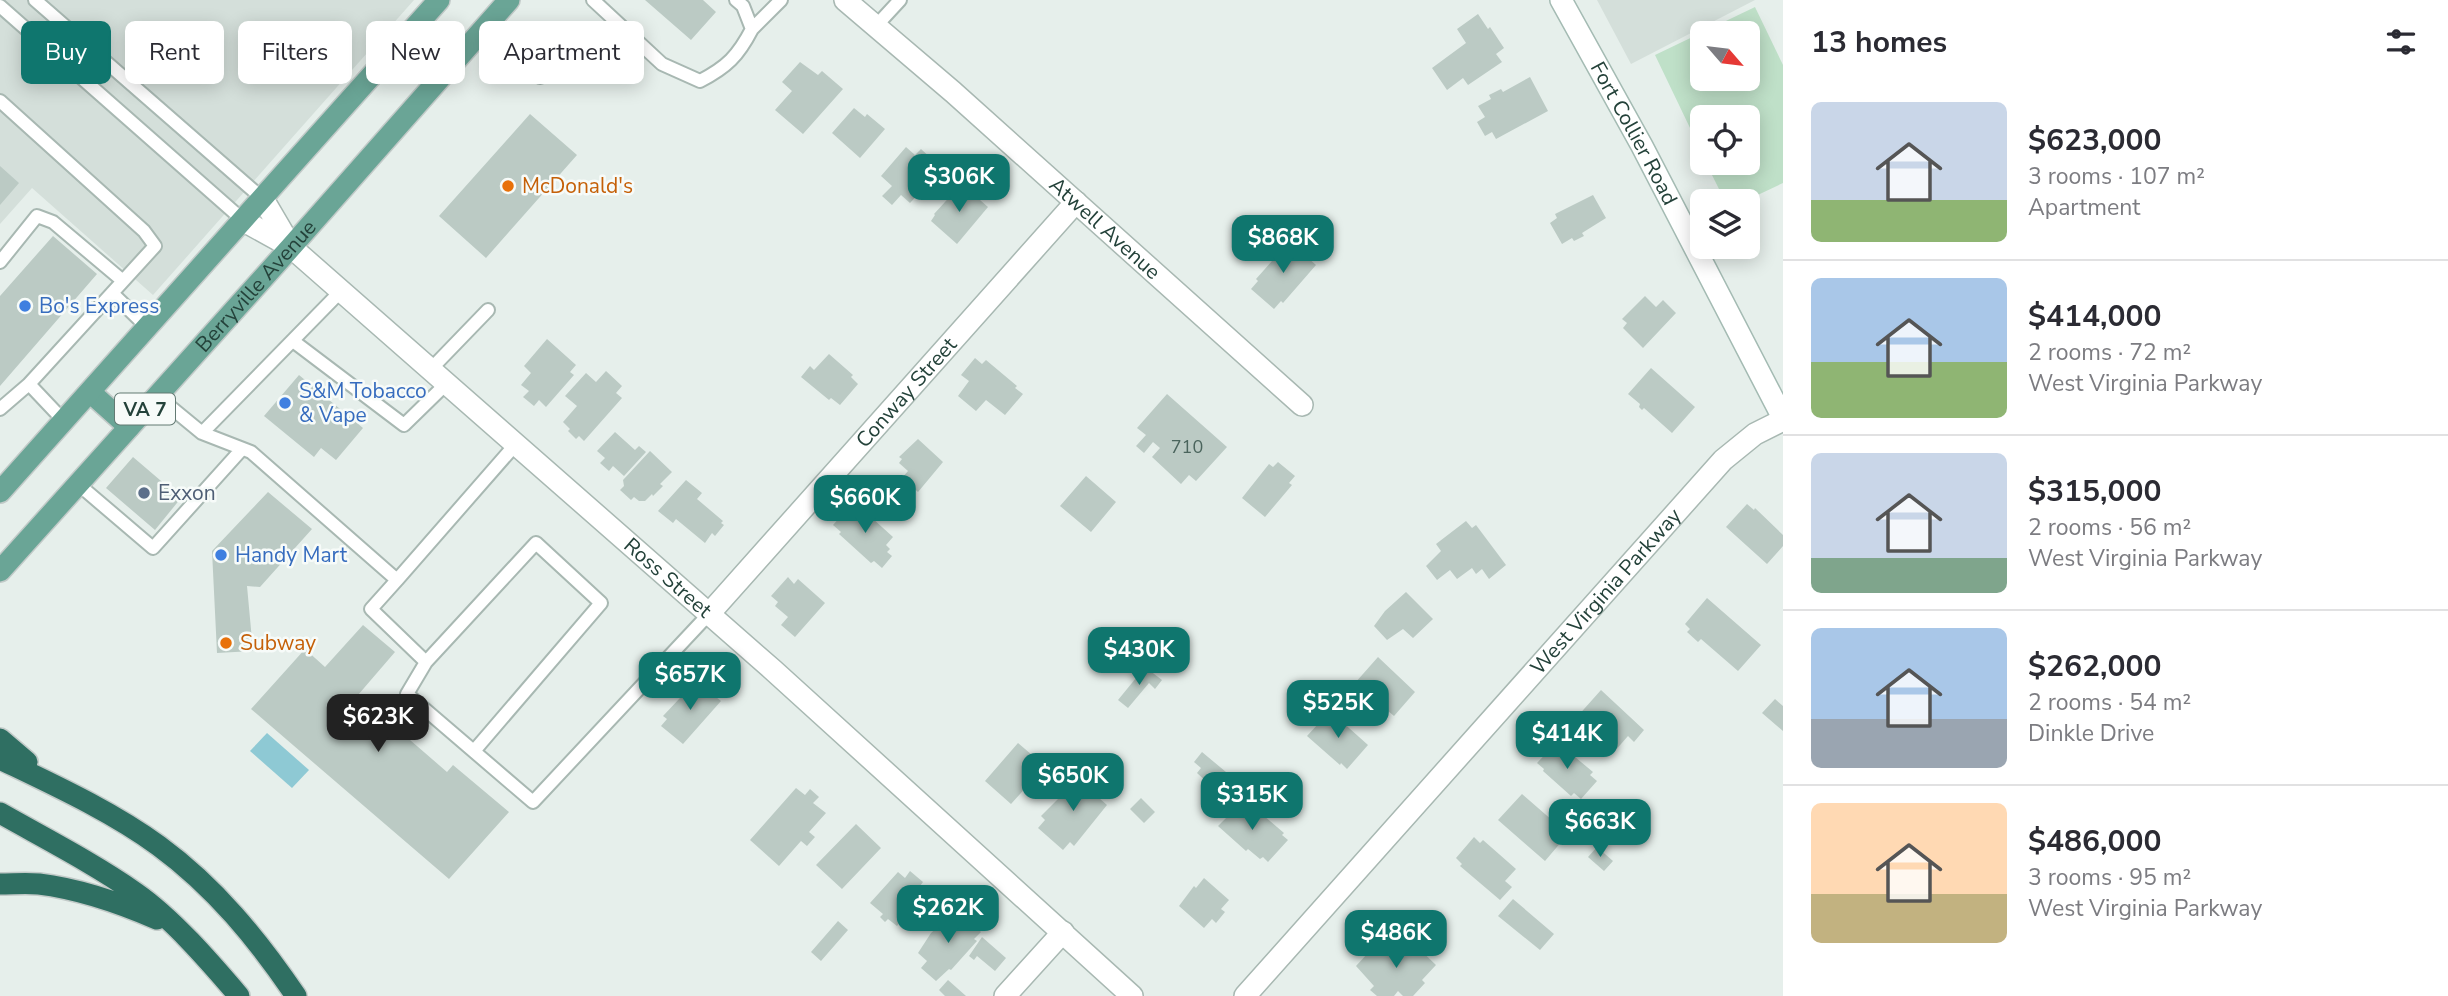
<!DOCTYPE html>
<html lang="en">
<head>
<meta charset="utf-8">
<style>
  body { margin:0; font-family:"Nunito Sans",sans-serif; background:#f2f2f3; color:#2b2b33; height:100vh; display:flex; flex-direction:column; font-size:26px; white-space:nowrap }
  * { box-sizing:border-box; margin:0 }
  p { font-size:23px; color:#7c7c81 }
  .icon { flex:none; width:38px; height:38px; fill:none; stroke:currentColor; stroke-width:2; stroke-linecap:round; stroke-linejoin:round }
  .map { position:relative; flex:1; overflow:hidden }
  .details { display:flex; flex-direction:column; background:#fff; width:665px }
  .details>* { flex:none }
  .guide { position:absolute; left:21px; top:21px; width:665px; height:63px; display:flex; gap:14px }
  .needle { width:46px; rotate:118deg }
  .buttons { position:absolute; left:1690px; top:21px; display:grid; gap:14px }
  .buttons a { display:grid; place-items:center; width:70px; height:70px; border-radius:10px; background:#fff; box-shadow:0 4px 18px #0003; font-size:35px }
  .price { position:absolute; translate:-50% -60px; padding:0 16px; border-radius:14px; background:#0f766e; color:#fff; font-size:23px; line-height:46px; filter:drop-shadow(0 2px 4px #0008) }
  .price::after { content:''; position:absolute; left:50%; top:42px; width:21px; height:16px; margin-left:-10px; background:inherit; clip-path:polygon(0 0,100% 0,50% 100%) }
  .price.active { background:#222; color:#fff }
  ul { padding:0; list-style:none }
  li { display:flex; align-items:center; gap:21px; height:175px; padding:0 28px }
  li+li { border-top:2px solid #e1e1e2 }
  li span { display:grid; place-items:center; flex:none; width:196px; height:140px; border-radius:10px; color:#555 }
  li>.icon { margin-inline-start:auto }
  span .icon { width:84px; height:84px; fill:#fffc; stroke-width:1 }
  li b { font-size:30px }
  h2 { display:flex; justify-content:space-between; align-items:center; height:84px; padding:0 28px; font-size:30px }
  .pill { padding:0 24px; border-radius:10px; background:#fff; box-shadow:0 4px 18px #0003; font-size:24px; line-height:63px }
  .pill.active { background:#0f766e; color:#fff }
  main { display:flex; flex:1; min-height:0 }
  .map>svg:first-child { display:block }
  .built { fill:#d4dfda }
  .green { fill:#bfe0c8; fill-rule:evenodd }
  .water { fill:#8ec9d4 }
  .building { fill:#bbcac4 }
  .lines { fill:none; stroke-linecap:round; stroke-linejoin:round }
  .lane-casing { stroke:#a8b8b2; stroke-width:16 }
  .street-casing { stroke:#a8b8b2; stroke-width:24 }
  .secondary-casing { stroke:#a4bbb3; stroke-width:24 }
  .primary-casing { stroke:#c2cac8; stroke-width:24 }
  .highway-casing { stroke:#c2cac8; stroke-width:24 }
  .lane { stroke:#fff; stroke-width:12 }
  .street { stroke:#fff; stroke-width:21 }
  .secondary { stroke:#fff; stroke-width:21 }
  .primary { stroke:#6aa596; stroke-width:21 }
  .highway { stroke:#2f6f62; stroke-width:21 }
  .food-dot { fill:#e8710a; stroke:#f7fbf9; stroke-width:2.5 }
  .shop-dot { fill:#3f7fe0; stroke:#f7fbf9; stroke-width:2.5 }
  .service-dot { fill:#5c6f8a; stroke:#f7fbf9; stroke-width:2.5 }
  .labels { text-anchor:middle; stroke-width:5; stroke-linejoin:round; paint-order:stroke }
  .number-label { font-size:18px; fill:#4a645c }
  .shield { fill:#f7fbf9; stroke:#637a73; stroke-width:2 }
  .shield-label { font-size:19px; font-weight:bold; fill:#24423a }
  .street-label { font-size:21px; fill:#24423a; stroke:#f7fbf9 }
  .food-label { font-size:21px; fill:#c56008; stroke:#f7fbf9; text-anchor:start }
  .shop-label { font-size:21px; fill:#366cbe; stroke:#f7fbf9; text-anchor:start }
  .service-label { font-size:21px; fill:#4e5e75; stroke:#f7fbf9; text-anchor:start }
</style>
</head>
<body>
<main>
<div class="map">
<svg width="1783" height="996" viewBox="0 0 1783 996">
  <rect width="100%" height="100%" fill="#e6efeb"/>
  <!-- built -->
  <path class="built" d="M0,0H414L153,295L32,188L0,224Z
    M1597,0H1755L1631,64Z"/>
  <!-- green -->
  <path class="green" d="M1755,7L1783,65V183L1745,201H1725L1706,163H1748V117H1703V155L1655,55ZM1703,33H1748V79H1703Z"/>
  <!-- water -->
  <path class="water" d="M267,733L309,770L292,788L250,751Z"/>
  <!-- building -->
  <path class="building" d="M645,0H703L716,12L691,40Z
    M1478,14L1488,29L1490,27L1504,48L1496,54L1502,62L1468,85L1463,78L1447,90L1432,68L1466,43L1457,29Z
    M800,62L818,75L822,71L843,89L803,134L775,110L792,91L782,82Z
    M1530,77L1548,111L1496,139L1492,132L1485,136L1477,122L1485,117L1478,106L1491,99L1489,95L1501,89L1503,92Z
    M854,108L865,117L867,114L885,129L860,158L832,133Z
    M530,114L577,155L486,258L439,216Z
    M906,147L915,155L921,149L933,160L928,166L937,174L910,203L901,195L892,205L882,196L892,186L881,176Z
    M0,166L19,183L0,205Z
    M964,186L988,207L957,244L931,221L935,215L934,214L955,191L957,194Z
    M1593,195L1606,218L1582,233L1584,236L1574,241L1572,238L1562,244L1550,223L1557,218L1555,214Z
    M53,236L97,274L0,386V296Z
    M1289,242L1300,251L1303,247L1310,253L1307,257L1316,265L1283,303L1281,301L1274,309L1251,289L1258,281L1256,279Z
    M1645,296L1656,307L1663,300L1676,313L1643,348L1623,328L1627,323L1622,319Z
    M547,339L576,365L570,372L574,375L546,407L539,400L534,406L523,397L529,391L521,385L531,373L524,366Z
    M829,354L853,375L851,377L858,384L840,405L831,398L829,400L801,377L810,366L814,370Z
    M975,358L982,364L986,360L1017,386L1015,388L1023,394L1005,415L986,400L976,411L958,396L969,381L961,375Z
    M1651,368L1695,407L1672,433L1644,408L1642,410L1639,407L1640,404L1628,394Z
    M606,371L622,386L616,393L622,398L584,441L579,436L576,439L568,431L570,429L563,422L577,406L565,396L586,373L596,382Z
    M299,375L363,428L336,460L321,448L314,457L264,416Z
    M1167,394L1227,447L1196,481L1189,475L1181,484L1152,457L1160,448L1153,442L1144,453L1136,446L1146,435L1137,428Z
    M615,432L635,450L639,446L646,452L624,476L613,466L609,471L600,463L605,458L597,451Z
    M918,439L943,462L918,492L902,478L908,471L899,463L902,459L899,457Z
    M650,451L672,472L660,484L663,486L653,496L652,494L645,501H639L634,497L631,500L620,490L624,486L623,480Z
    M133,457L181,498L155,530L106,488Z
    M1278,462L1295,476L1289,483L1292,485L1265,517L1242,498L1269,464L1273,467Z
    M1086,476L1116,502L1091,532L1060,506Z
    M686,480L702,493L697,499L723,521L721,523L724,525L715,536L712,533L705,543L676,519L673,523L658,511Z
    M268,492L312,529L260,587L247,586L253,651L217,653L212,551Z
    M1747,504L1754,510L1755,508L1783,535V546L1767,564L1726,527Z
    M851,505L858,512L861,508L893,537L886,545L890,549L887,552L892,556L882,568L874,561L871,563L839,534L841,532L833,525Z
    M1466,521L1472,528L1476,525L1506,565L1489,579L1482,569L1476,574L1472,568L1457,579L1450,570L1437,580L1426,566L1441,551L1436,544Z
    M788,577L794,584L798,579L825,603L795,637L781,625L788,617L775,606L778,602L771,596Z
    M1406,592L1433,619L1413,638L1403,629L1387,640L1374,626L1385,611Z
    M1707,598L1761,645L1738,671L1701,639L1698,642L1687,632L1690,629L1685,624Z
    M363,625L395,652L358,695L447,772L453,765L509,812L449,879L251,709L305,649L325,667Z
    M1378,657L1415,692L1394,716L1355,683Z
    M1145,667L1162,680L1155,689L1149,683L1128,708L1118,700Z
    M696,681L721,701L683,744L661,726L667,719L663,716Z
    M1601,690L1644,730L1634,742L1628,736L1614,752L1576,718Z
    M1775,699L1783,706V731L1762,713Z
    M1330,711L1368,745L1347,769L1341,763L1340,765L1307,736Z
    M1557,742L1593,772L1590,775L1597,781L1581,799L1574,793L1571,796L1543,771L1544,769L1537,763Z
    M1018,743L1045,766L1011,804L985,781Z
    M1202,752L1238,782L1224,798L1197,773L1201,768L1194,762Z
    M1093,777L1105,791L1099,798L1107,805L1074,846L1070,842L1063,850L1038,828L1045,820L1041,816L1078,779L1085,785Z
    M796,788L805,795L810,789L819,797L813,803L826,813L809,832L815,837L807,846L801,841L779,866L750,840Z
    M1522,794L1568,834L1545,861L1498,820Z
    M1141,798L1155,812L1144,823L1130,809Z
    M1231,798L1257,821L1263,815L1284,833L1282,835L1288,840L1268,862L1263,857L1260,859L1248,849L1246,851L1218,826L1227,817L1220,811Z
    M856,824L881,848L842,889L816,865Z
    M1474,837L1480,843L1483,840L1516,869L1505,881L1512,887L1500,900L1460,866L1462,864L1456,858Z
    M1597,847L1613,861L1604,871L1588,857Z
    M910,871L923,882L917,890L923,895L897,926L888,919L885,922L880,917L883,914L870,903L898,872L905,878Z
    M1204,878L1229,900L1221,909L1225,912L1216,923L1212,919L1204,928L1179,906L1194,886L1196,888Z
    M1513,899L1554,934L1540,950L1498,916Z
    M956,910L981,932L974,939L977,941L951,970L949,969L936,981L921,968L927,961L918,953L931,933Z
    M838,921L848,930L821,961L811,952Z
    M982,937L1006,958L995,971L977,956L974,960L969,956Z
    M1410,940L1436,965L1422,980L1425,983L1413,996H1403L1398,991L1394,996H1377L1370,990L1374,986L1356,966L1379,941L1397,954Z
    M948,980L966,996H945L939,990Z"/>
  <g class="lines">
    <defs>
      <path id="lane" d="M35,0L263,199
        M593,0L662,64L700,81C727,67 738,56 752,29L743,6L736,0
        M0,6L244,221
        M876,26L900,0
        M485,28L540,77
        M752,29L781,0
        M0,101L144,231L155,246L29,384L64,421
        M0,262L37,216L53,222L123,281
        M112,293L148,328
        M293,341L404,425L446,384
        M430,370L488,310
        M157,396L202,433L251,452L397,580L515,445
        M0,409L29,384
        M202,433L341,291
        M78,484L153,548L242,449
        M397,580L371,609L426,662L407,694L533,802L708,615
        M426,662L536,543L601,603L474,751"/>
      <g id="street">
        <path id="s1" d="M845,0L953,92L1302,405"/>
        <path d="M263,199L290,245"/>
        <path id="s2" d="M244,221L291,247L773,670L1132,996"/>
        <path id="s3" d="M708,615L1076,202"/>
        <path d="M1005,996L1063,932"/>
        <path id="s4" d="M1245,996L1723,460L1755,434L1783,420"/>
      </g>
      <g id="secondary">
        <path id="s5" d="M1561,0L1642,146L1783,418"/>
      </g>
      <g id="primary">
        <path d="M90,392L129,427"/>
        <path d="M0,492L439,0"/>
        <path id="s6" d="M0,571L291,247L509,0"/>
      </g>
      <path id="highway" d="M0,739L27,762
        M0,759C54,785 111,811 159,846C215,887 258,940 296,996
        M0,813C46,839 93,863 136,893C172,918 210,962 239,996
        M0,884C13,884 26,883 39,884C80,889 120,903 157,919"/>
    </defs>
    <!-- lane casing -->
    <use href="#lane" class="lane-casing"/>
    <!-- street casing -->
    <use href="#street" class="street-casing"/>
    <!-- secondary casing -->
    <use href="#secondary" class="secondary-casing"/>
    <!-- primary casing -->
    <use href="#primary" class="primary-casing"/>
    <!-- highway casing -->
    <use href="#highway" class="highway-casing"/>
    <!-- lane -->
    <use href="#lane" class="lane"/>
    <!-- street -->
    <use href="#street" class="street"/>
    <!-- secondary -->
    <use href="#secondary" class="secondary"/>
    <!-- primary -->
    <use href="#primary" class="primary"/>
    <!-- highway -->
    <use href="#highway" class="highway"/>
  </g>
  <!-- markers -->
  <g class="food-dot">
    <circle cx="508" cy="186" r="7"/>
    <circle cx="226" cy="643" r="7"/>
  </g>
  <g class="shop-dot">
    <circle cx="25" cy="306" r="7"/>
    <circle cx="285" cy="403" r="7"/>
    <circle cx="221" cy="555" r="7"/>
  </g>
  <circle class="service-dot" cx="144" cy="493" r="7"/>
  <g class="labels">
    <!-- number labels -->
    <g class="number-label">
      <text x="1187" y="453">710</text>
    </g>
    <!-- shield labels -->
    <rect class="shield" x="115" y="393.5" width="60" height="31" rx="5"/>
    <g class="shield-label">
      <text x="145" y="416">VA 7</text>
    </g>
    <!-- street labels -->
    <g class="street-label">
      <text dy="7" stroke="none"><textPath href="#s5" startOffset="152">Fort Collier Road</textPath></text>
      <text dy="7" stroke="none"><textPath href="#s1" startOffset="346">Atwell Avenue</textPath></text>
      <text dy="7" stroke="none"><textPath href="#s6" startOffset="383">Berryville Avenue</textPath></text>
      <text dy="7" stroke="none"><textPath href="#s3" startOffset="298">Conway Street</textPath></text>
      <text dy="7" stroke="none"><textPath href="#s2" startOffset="555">Ross Street</textPath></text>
      <text dy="7" stroke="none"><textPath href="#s4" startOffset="542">West Virginia Parkway</textPath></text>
    </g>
    <!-- food labels -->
    <g class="food-label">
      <text x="522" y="193">McDonald's</text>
      <text x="240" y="650">Subway</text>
    </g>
    <!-- shop labels -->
    <g class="shop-label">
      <text x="39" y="313">Bo's Express</text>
      <text x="299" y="398">S&amp;M Tobacco<tspan x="299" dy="24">&amp; Vape</tspan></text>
      <text x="235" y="562">Handy Mart</text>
    </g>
    <!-- service labels -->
    <g class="service-label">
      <text x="158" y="500">Exxon</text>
    </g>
  </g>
</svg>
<div class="buttons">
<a><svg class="needle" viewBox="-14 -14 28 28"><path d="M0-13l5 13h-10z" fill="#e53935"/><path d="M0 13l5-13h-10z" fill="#7c7c81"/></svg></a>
<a><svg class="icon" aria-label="locate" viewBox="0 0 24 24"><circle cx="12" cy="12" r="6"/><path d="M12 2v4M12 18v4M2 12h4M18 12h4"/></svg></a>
<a><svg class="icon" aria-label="layers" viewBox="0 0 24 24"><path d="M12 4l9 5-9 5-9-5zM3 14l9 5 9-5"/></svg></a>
</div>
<b class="price" style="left:959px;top:214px">$306K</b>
<b class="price" style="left:1283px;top:275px">$868K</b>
<b class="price" style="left:865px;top:535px">$660K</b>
<b class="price" style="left:1139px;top:687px">$430K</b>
<b class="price" style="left:690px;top:712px">$657K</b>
<b class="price" style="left:1338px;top:740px">$525K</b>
<b class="price active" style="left:378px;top:754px">$623K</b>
<b class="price" style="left:1567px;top:771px">$414K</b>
<b class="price" style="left:1073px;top:813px">$650K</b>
<b class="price" style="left:1252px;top:832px">$315K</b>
<b class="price" style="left:1600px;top:859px">$663K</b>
<b class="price" style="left:948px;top:945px">$262K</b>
<b class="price" style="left:1396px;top:970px">$486K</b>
<div class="guide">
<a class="pill active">Buy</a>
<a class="pill">Rent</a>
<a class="pill">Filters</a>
<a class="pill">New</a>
<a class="pill">Apartment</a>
</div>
</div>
<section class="details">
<h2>13 homes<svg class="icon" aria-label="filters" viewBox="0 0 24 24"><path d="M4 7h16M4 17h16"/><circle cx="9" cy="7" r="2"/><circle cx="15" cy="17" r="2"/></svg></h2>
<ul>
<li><span style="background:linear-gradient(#c9d6e8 70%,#8fb573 0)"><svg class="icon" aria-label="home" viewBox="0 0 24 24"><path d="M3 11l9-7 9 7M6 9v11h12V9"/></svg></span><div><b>$623,000</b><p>3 rooms · 107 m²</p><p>Apartment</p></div></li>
<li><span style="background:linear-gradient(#a9c7e8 60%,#8fb573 0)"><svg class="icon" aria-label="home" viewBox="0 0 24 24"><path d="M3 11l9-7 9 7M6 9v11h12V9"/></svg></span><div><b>$414,000</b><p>2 rooms · 72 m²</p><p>West Virginia Parkway</p></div></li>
<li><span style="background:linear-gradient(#c9d6e8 75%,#7fa58c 0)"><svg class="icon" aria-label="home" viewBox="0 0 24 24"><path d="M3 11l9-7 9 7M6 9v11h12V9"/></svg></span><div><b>$315,000</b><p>2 rooms · 56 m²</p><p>West Virginia Parkway</p></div></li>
<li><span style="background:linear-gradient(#a9c7e8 65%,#9aa5b1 0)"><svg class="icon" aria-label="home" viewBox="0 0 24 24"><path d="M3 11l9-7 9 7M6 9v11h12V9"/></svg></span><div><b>$262,000</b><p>2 rooms · 54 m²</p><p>Dinkle Drive</p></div></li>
<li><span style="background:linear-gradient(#ffd9b3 65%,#c2b280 0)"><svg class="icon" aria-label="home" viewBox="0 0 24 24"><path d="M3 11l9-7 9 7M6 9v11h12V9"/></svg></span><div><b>$486,000</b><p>3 rooms · 95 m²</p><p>West Virginia Parkway</p></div></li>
</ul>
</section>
</main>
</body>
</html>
